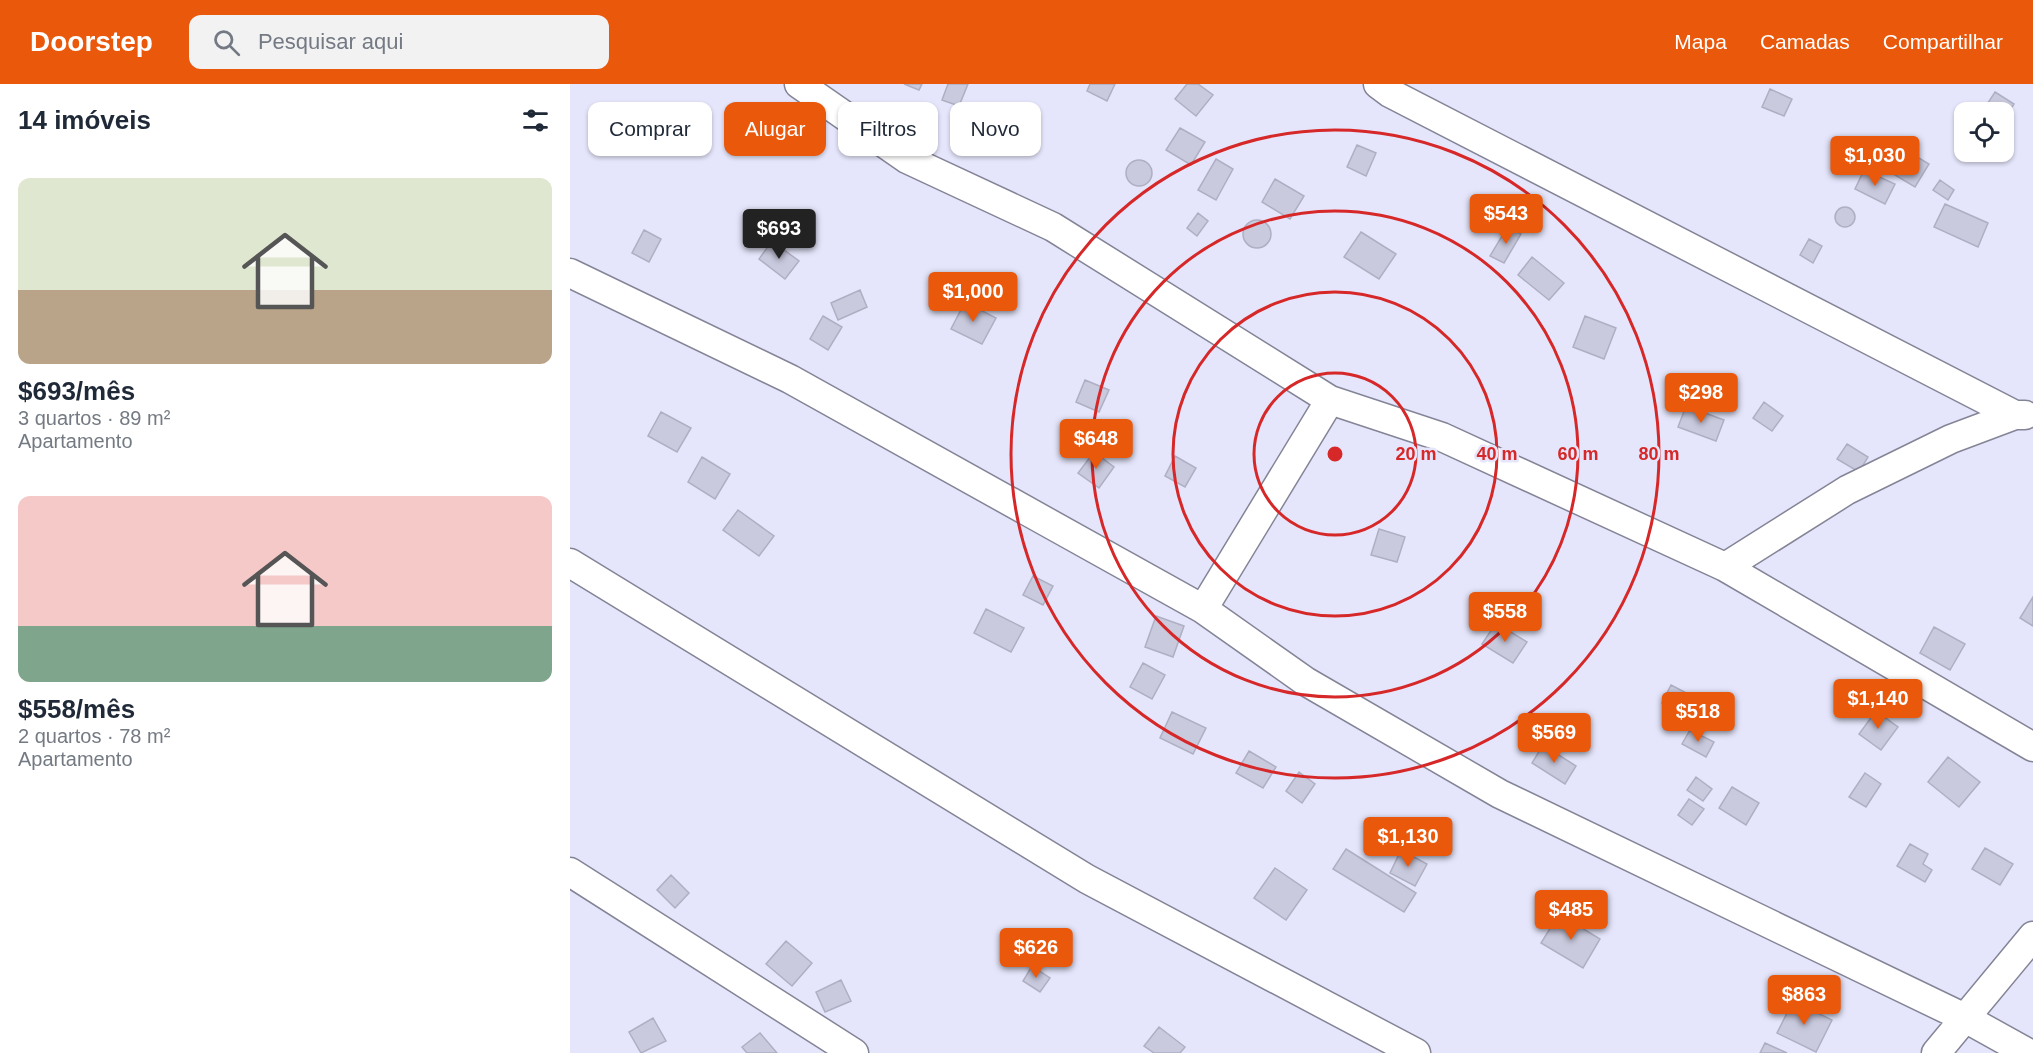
<!DOCTYPE html>
<html lang="pt">
<head>
<meta charset="utf-8">
<style>
  body { margin:0; font-family:Arial,sans-serif; background:#f2f2f3; color:#1f2937; height:100vh; display:flex; flex-direction:column; font-size:22px; white-space:nowrap }
  * { box-sizing:border-box; margin:0 }
  p { font-size:20px; color:#747a83 }
  .icon { flex:none; width:33px; height:33px; fill:none; stroke:currentColor; stroke-width:2; stroke-linecap:round; stroke-linejoin:round }
  .map { position:relative; flex:1; overflow:hidden }
  .details { display:flex; flex-direction:column; background:#fff; width:570px }
  .details>* { flex:none }
  .banner { position:absolute; left:18px; top:18px; width:570px; height:54px; display:flex; gap:12px }
  .controls { position:absolute; left:1384px; top:18px; display:grid; gap:12px }
  .controls a { display:grid; place-items:center; width:60px; height:60px; border-radius:12px; background:#fff; box-shadow:0 2px 4px #0004; font-size:30px }
  .price { position:absolute; translate:-50% -51px; padding:0 14px; border-radius:6px; background:#ea580c; color:#fff; font-size:20px; line-height:39px; filter:drop-shadow(0 2px 3px #0008) }
  .price::after { content:''; position:absolute; left:50%; top:36px; width:18px; height:14px; margin-left:-9px; background:inherit; clip-path:polygon(0 0,100% 0,50% 100%) }
  .price.selected { background:#222; color:#fff }
  ul { padding:0; list-style:none }
  li { display:grid; align-content:center; gap:12px; height:318px; padding:0 18px }
  li span { display:grid; place-items:center; height:186px; border-radius:12px; color:#555 }
  li>.icon { margin-inline-start:auto }
  span .icon { width:108px; height:108px; fill:#fffc; stroke-width:1 }
  li b { font-size:26px }
  h2 { display:flex; justify-content:space-between; align-items:center; height:72px; padding:0 18px; font-size:26px }
  .tag { padding:0 21px; border-radius:12px; background:#fff; box-shadow:0 2px 4px #0004; font-size:21px; line-height:54px }
  .tag.selected { background:#ea580c; color:#fff }
  header { display:flex; align-items:center; gap:36px; box-sizing:border-box; height:84px; padding:0 30px; background:#ea580c; color:#fff }
  header strong { font-size:28px }
  nav { display:flex; gap:33px; margin-inline-start:auto; font-size:21px }
  .search { width:420px; height:54px; background:#f2f2f3; display:flex; align-items:center; gap:15px; box-sizing:border-box; padding:0 21px; border-radius:12px; color:#747a83; font-size:22px }
  main { display:flex; flex:1; min-height:0 }
  .map>svg:first-child { display:block }
  .building { fill:#cacadf; stroke:#afafc3; stroke-width:1.5 }
  .lines { fill:none; stroke-linecap:round; stroke-linejoin:round }
  .street-casing { stroke:#848497; stroke-width:31 }
  .street { stroke:#fff; stroke-width:28 }
  .ring { fill:none; stroke:#d62828; stroke-width:3 }
  .centre { fill:#d62828; stroke:#e5e6fb; stroke-width:3 }
  .ring-label { font-size:18px; text-anchor:middle; font-weight:bold; fill:#d62828; stroke:#e5e6fb; stroke-width:5; stroke-linejoin:round; paint-order:stroke }
</style>
</head>
<body>
<header>
<strong>Doorstep</strong>
<div class="search"><svg class="icon" aria-label="search" viewBox="0 0 24 24"><circle cx="10" cy="10" r="6"/><path d="M15 15l6 6"/></svg>Pesquisar aqui</div>
<nav><a>Mapa</a><a>Camadas</a><a>Compartilhar</a></nav>
</header>
<main>
<section class="details">
<h2>14 imóveis<svg class="icon" aria-label="filters" viewBox="0 0 24 24"><path d="M4 7h16M4 17h16"/><circle cx="9" cy="7" r="2"/><circle cx="15" cy="17" r="2"/></svg></h2>
<ul>
<li><span style="background:linear-gradient(#dfe7d0 60%,#b9a48a 0)"><svg class="icon" aria-label="home" viewBox="0 0 24 24"><path d="M3 11l9-7 9 7M6 9v11h12V9"/></svg></span><div><b>$693/mês</b><p>3 quartos · 89 m²</p><p>Apartamento</p></div></li>
<li><span style="background:linear-gradient(#f6c9c9 70%,#7fa58c 0)"><svg class="icon" aria-label="home" viewBox="0 0 24 24"><path d="M3 11l9-7 9 7M6 9v11h12V9"/></svg></span><div><b>$558/mês</b><p>2 quartos · 78 m²</p><p>Apartamento</p></div></li>
</ul>
</section>
<div class="map">
<svg width="1463" height="969" viewBox="0 0 1463 969">
  <rect width="100%" height="100%" fill="#e5e6fb"/>
  <!-- building -->
  <path class="building" d="M334,0H352L349,6Z
    M378,0H398L389,22L372,16Z
    M520,0H545L537,17L517,7Z
    M617,0H628L643,11L626,32L605,15Z
    M1200,5L1222,15L1214,32L1192,23Z
    M1425,8L1444,20L1434,36V28H1412Z
    M429,21L457,34L445,61L416,49Z
    M610,44L635,58L621,81L596,66Z
    M1324,59L1359,80L1345,103L1310,82Z
    M787,61L806,69L796,92L777,83Z
    M646,75L663,85L646,116L628,106Z
    M556 89a13 13 0 1 1 26 0a13 13 0 1 1-26 0Z
    M1294,86L1325,100L1315,120L1285,105Z
    M705,95L734,112L720,135L692,118Z
    M1370,96L1384,106L1378,116L1363,106Z
    M1375,120L1418,139L1408,163L1364,143Z
    M1265 133a10 10 0 1 1 20 0a10 10 0 1 1-20 0Z
    M213,127L242,145L230,162L203,144Z
    M628,129L638,137L627,152L617,144Z
    M942,129L952,137L946,145L936,137Z
    M673 150a14 14 0 1 1 28 0a14 14 0 1 1-28 0Z
    M938,142L951,150L934,179L920,172Z
    M74,146L91,155L79,178L62,169Z
    M791,148L826,170L809,195L774,173Z
    M1239,155L1252,162L1243,179L1230,171Z
    M202,157L229,177L215,195L189,175Z
    M962,173L994,199L979,216L948,191Z
    M290,206L297,223L268,236L261,219Z
    M395,218L426,234L412,260L381,245Z
    M253,232L272,243L258,266L240,255Z
    M1015,232L1046,244L1034,275L1003,263Z
    M515,296L539,306L529,328L506,318Z
    M1194,318L1213,332L1202,347L1183,334Z
    M1116,322L1154,336L1146,357L1108,343Z
    M91,328L121,344L107,368L78,352Z
    M1277,360L1298,373L1289,388L1267,375Z
    M524,368L544,383L529,404L508,389Z
    M605,372L626,384L615,403L595,392Z
    M132,373L160,390L145,415L118,398Z
    M168,426L204,452L189,472L153,446Z
    M809,445L835,453L827,478L801,471Z
    M463,492L483,502L473,521L453,511Z
    M1463,513V542L1450,534Z
    M416,525L454,544L441,568L404,549Z
    M586,532L614,542L603,573L575,563Z
    M926,539L957,558L943,579L912,560Z
    M1364,543L1395,560L1380,586L1350,569Z
    M573,579L595,591L582,615L560,603Z
    M1101,601L1128,615L1119,632L1092,619Z
    M1306,627L1328,643L1311,666L1289,650Z
    M602,628L636,644L623,670L590,654Z
    M1120,646L1144,658L1136,673L1112,660Z
    M973,661L1006,682L995,700L962,679Z
    M679,667L706,683L693,704L666,689Z
    M1378,673L1410,698L1389,723L1358,698Z
    M729,688L745,700L732,719L716,707Z
    M1295,689L1311,700L1296,723L1279,713Z
    M1126,693L1142,705L1133,717L1117,706Z
    M1162,703L1189,719L1176,741L1149,724Z
    M1119,715L1134,725L1122,741L1108,731Z
    M1340,760L1358,770L1353,780L1362,786L1355,798L1327,782Z
    M1415,764L1443,780L1430,801L1402,785Z
    M776,765L846,809L834,828L763,785Z
    M831,766L857,780L845,802L820,789Z
    M705,784L737,806L716,836L684,814Z
    M101,791L119,809L105,824L87,806Z
    M989,830L1030,855L1013,884L971,859Z
    M216,857L242,879L222,902L196,880Z
    M462,882L480,894L470,908L453,897Z
    M271,896L281,917L255,928L246,908Z
    M1223,917L1262,936L1246,968L1207,949Z
    M83,934L96,957L71,969L59,948Z
    M589,943L615,963L610,969H584L574,962Z
    M190,949L207,969H177L172,963Z
    M1195,959L1217,969H1190Z"/>
  <g class="lines">
    <defs>
      <path id="street" d="M229,0L337,75L483,143L760,316L872,353L1155,483L1463,663
        M808,0L820,9L1445,331
        M0,189L220,295L633,525L735,597L930,710L1395,934L1458,969
        M0,479L517,795L846,969
        M1155,483L1277,406L1381,355L1445,331H1455
        M633,525L760,316
        M0,788L284,969
        M1366,969L1463,852"/>
    </defs>
    <!-- street casing -->
    <use href="#street" class="street-casing"/>
    <!-- street -->
    <use href="#street" class="street"/>
  </g>
  <!-- distance rings -->
  <g class="ring">
    <circle cx="765" cy="370" r="81"/>
    <circle cx="765" cy="370" r="162"/>
    <circle cx="765" cy="370" r="243"/>
    <circle cx="765" cy="370" r="324"/>
  </g>
  <circle cx="765" cy="370" r="9" class="centre"/>
  <g class="ring-label">
    <text x="846" y="376">20 m</text>
    <text x="927" y="376">40 m</text>
    <text x="1008" y="376">60 m</text>
    <text x="1089" y="376">80 m</text>
  </g>
</svg>
<div class="controls">
<a><svg class="icon" aria-label="locate" viewBox="0 0 24 24"><circle cx="12" cy="12" r="6"/><path d="M12 2v4M12 18v4M2 12h4M18 12h4"/></svg></a>
</div>
<b class="price" style="left:1305px;top:103px">$1,030</b>
<b class="price" style="left:936px;top:161px">$543</b>
<b class="price selected" style="left:209px;top:176px">$693</b>
<b class="price" style="left:403px;top:239px">$1,000</b>
<b class="price" style="left:1131px;top:340px">$298</b>
<b class="price" style="left:526px;top:386px">$648</b>
<b class="price" style="left:935px;top:559px">$558</b>
<b class="price" style="left:1308px;top:646px">$1,140</b>
<b class="price" style="left:1128px;top:659px">$518</b>
<b class="price" style="left:984px;top:680px">$569</b>
<b class="price" style="left:838px;top:784px">$1,130</b>
<b class="price" style="left:1001px;top:857px">$485</b>
<b class="price" style="left:466px;top:895px">$626</b>
<b class="price" style="left:1234px;top:942px">$863</b>
<div class="banner">
<a class="tag">Comprar</a>
<a class="tag selected">Alugar</a>
<a class="tag">Filtros</a>
<a class="tag">Novo</a>
</div>
</div>
</main>
</body>
</html>
